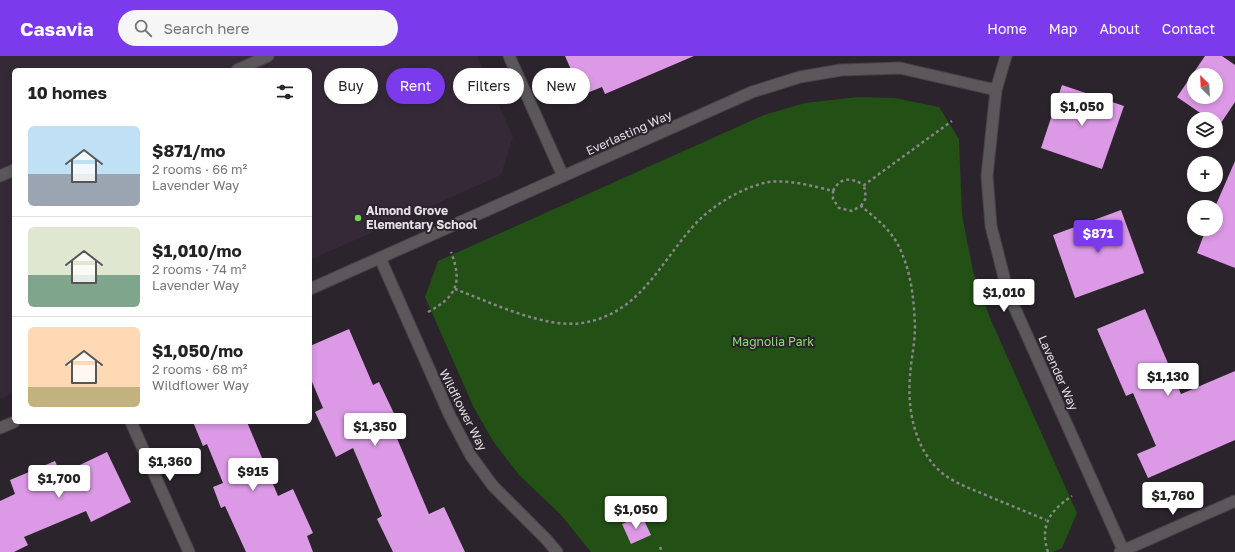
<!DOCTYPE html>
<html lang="en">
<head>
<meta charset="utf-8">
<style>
  body { margin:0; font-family:"Golos Text",sans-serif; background:#f6f6f6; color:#222; height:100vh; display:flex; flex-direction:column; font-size:15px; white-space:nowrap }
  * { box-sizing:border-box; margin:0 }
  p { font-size:13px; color:#767676 }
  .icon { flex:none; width:22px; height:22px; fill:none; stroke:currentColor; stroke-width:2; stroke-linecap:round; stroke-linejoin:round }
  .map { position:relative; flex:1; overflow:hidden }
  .details { position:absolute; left:12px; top:12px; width:300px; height:356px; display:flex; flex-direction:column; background:#fff; border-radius:6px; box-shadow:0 2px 6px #0003 }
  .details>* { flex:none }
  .hud { position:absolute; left:324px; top:12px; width:380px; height:36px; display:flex; gap:8px }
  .needle { width:26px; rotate:336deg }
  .tools { position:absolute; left:1187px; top:12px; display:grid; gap:8px }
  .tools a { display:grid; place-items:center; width:36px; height:36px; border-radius:50%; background:#fff; box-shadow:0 2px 6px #0003; font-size:20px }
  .price { position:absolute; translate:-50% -34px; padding:0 9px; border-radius:4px; background:#fff; color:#222; font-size:13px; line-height:26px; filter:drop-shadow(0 1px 2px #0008) }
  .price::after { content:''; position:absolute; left:50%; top:24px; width:12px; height:9px; margin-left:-6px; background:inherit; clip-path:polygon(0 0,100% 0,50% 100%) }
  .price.selected { background:#7c3aed; color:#fff }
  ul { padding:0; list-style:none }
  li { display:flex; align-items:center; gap:12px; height:100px; padding:0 16px }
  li+li { border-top:1px solid #e0e0e0 }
  li span { display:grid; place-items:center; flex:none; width:112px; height:80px; border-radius:6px; color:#555 }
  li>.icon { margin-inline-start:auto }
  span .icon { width:48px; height:48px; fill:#fffc; stroke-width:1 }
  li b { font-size:17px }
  h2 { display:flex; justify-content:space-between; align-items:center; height:48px; padding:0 16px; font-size:17px }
  .tag { padding:0 14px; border-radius:18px; background:#fff; box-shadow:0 2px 6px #0003; font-size:14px; line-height:36px }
  .tag.selected { background:#7c3aed; color:#fff }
  header { display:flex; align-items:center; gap:24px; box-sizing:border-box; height:56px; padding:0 20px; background:#7c3aed; color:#fff }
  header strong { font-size:19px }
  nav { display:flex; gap:22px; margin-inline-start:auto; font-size:14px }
  .search { width:280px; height:36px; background:#f6f6f6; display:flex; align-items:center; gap:10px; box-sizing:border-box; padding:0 14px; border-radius:22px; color:#767676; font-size:15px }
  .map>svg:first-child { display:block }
  .built { fill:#352937 }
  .green { fill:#225015 }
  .building { fill:#dc99e6; fill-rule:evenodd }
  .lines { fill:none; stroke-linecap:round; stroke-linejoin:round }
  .service-casing { stroke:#49424a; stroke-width:13 }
  .minor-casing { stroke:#49424a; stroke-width:13 }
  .path { stroke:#8a848b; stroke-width:2.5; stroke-dasharray:3 3; stroke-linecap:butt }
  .service { stroke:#5b575b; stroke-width:11 }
  .minor { stroke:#5b575b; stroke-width:11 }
  .poi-dot { fill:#74d25c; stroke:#2b242c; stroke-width:1.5 }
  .labels { text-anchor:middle; stroke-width:4; stroke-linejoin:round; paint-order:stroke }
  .street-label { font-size:12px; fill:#e4dfe5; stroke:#2b242c }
  .poi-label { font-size:12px; font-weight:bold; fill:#e4dfe5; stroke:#2b242c; text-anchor:start }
  .park-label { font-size:12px; fill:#8add76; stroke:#2b242c }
</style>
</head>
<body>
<header>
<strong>Casavia</strong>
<div class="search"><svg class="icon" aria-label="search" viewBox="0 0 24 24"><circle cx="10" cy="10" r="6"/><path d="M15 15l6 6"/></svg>Search here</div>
<nav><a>Home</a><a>Map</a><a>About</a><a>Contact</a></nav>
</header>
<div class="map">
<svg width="1235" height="496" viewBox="0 0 1235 496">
  <rect width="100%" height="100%" fill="#2b242c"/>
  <!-- built -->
  <path class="built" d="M0,0H477L513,81L501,119L310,204V14H14V337L0,343Z"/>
  <!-- green -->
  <path class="green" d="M858,41L895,42L939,51L959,83L962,159L973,215L990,262L1077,457L1062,492L1053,496H591L561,459L519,419L493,385L474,352L425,241L438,205L764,59L805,47Z"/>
  <!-- building -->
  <path class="building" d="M565,0H694L605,38L602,31L582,39Z
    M1205,0H1222L1235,9V46L1219,70L1216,68V63H1209L1177,41ZM1194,19H1216V41H1194Z
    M1062,29L1124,50L1102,113L1041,92Z
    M1235,105V212L1197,197L1206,173H1216L1215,151Z
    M1121,154L1144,217L1075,242L1053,179Z
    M1145,253L1181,338L1235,315V384L1148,422L1137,398L1156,390L1133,337L1126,340L1097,273Z
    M349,273L373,329L379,326L400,370L393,373L429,458L444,451L465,496H393L377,463L382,460L353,392L336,401L315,356L323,352L310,321V290Z
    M193,366H247L278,440L293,433L313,477L307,480L313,496H246L225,450L221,452L213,431L223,427L207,388L203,390Z
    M107,396L131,446L91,466L86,455L24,481L28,489L14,496H0V445L15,438L10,424L55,405L61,418Z
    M642,460L651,479L631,488L622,468Z"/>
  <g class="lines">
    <defs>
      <path id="service" d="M237,14L268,0
        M0,120L14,114"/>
      <path id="minor" d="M509,0L563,120
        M1006,0L996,34L987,120L991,170L1008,237L1124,496
        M380,202L450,360L471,400L493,430L546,483L557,496
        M310,233L752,36L800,21L841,14L900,12L996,34
        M131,366L189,496
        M0,372L14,366
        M1120,496L1235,445"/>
    </defs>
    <!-- service casing -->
    <use href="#service" class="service-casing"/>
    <!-- minor casing -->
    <use href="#minor" class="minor-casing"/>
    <!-- path -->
    <path class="path" d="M833,135C841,120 851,122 864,129L952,65
      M861,150L866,142L864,129
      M455,233C490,246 545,273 582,267C642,258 661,203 699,164C716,148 740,133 764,127C784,122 813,130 833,135V143L839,152L852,155L861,150C874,161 888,171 897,187C911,213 914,242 915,271C915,287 911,304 910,320C907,354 915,394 942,417C956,428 972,433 988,440C1007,448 1027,456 1046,464
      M428,256C456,241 463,227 451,196
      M660,491L662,496
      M1048,496C1039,469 1051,454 1072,440"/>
    <!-- service -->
    <use href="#service" class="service"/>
    <!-- minor -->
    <use href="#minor" class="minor"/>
  </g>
  <!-- markers -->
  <circle class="poi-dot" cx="358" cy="162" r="4"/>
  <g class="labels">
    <!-- street labels -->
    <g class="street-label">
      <text transform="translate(629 77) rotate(-24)" y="4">Everlasting Way</text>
      <text transform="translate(1058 317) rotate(66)" y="4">Lavender Way</text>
      <text transform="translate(463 354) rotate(63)" y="4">Wildflower Way</text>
    </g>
    <!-- poi labels -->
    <g class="poi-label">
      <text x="366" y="159">Almond Grove<tspan x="366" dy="14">Elementary School</tspan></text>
    </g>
    <!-- park labels -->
    <g class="park-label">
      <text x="773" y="290">Magnolia Park</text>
    </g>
  </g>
</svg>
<div class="tools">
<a><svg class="needle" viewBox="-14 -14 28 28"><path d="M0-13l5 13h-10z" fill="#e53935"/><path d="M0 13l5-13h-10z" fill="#767676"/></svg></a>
<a><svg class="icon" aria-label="layers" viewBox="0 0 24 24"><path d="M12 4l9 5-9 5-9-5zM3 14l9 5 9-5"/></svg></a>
<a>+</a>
<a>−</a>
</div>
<b class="price" style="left:1082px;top:71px">$1,050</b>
<b class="price selected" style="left:1098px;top:198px">$871</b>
<b class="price" style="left:1004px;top:257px">$1,010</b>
<b class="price" style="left:1168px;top:341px">$1,130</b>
<b class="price" style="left:375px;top:391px">$1,350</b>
<b class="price" style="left:170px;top:426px">$1,360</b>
<b class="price" style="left:253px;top:436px">$915</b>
<b class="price" style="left:59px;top:443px">$1,700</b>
<b class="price" style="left:1173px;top:460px">$1,760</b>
<b class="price" style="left:636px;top:474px">$1,050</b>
<div class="hud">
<a class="tag">Buy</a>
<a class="tag selected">Rent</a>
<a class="tag">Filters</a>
<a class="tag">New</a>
</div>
<section class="details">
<h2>10 homes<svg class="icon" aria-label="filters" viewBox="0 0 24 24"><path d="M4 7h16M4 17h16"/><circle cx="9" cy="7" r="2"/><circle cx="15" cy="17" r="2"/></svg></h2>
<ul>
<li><span style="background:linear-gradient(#bfe0f5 60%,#9aa5b1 0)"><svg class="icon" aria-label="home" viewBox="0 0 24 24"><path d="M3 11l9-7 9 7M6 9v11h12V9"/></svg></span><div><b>$871/mo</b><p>2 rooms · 66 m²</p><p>Lavender Way</p></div></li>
<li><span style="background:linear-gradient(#dfe7d0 60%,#7fa58c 0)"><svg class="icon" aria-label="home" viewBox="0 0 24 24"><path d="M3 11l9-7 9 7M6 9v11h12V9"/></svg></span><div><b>$1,010/mo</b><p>2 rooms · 74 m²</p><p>Lavender Way</p></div></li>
<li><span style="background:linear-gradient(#ffd9b3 75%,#c2b280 0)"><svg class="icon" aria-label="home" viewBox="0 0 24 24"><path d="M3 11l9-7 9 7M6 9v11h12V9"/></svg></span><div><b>$1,050/mo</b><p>2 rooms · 68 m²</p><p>Wildflower Way</p></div></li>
</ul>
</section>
</div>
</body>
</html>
